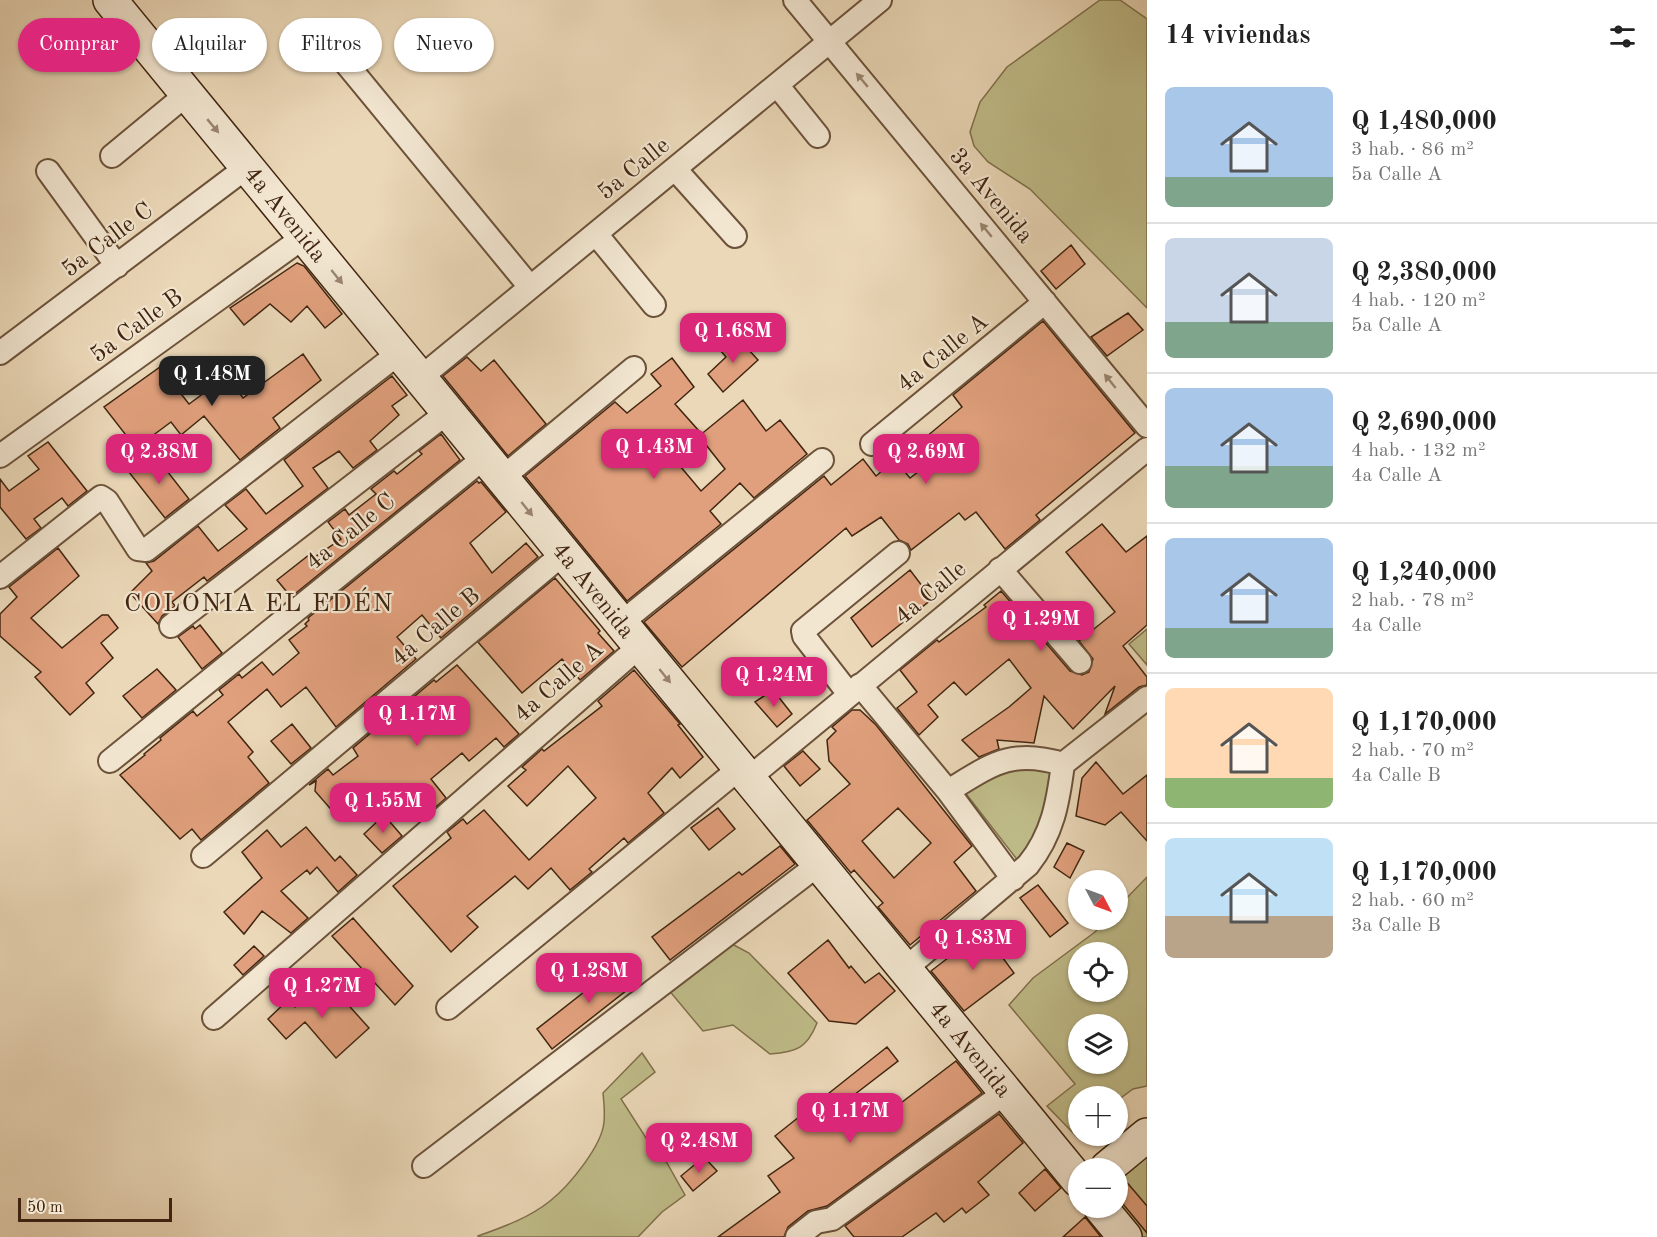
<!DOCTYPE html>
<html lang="es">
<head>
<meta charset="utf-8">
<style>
  body { margin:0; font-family:"Old Standard TT",serif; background:#f2f2f2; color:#222; height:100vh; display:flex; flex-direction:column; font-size:22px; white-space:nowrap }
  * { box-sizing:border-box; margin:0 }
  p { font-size:20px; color:#767676 }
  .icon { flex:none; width:33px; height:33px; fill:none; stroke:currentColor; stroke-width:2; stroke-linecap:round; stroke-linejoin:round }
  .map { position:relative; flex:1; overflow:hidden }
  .panel { display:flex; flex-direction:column; background:#fff; width:510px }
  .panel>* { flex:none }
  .top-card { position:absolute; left:18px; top:18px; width:570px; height:54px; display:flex; gap:12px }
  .needle { width:39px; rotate:131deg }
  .buttons { position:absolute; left:1068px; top:870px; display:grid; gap:12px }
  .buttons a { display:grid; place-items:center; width:60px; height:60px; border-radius:50%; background:#fff; box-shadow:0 2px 4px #0004; font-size:30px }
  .scale { position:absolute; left:18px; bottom:15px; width:154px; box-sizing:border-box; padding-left:6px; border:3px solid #412510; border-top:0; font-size:16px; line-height:21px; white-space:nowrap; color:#412510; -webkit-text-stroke:4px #f2e6d1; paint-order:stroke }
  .price { position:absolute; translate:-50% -51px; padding:0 14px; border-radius:12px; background:#db2777; color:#fff; font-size:20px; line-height:39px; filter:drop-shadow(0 2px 3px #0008) }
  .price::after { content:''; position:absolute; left:50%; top:36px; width:18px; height:14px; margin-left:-9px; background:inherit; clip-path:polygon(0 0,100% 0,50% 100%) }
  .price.selected { background:#222; color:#fff }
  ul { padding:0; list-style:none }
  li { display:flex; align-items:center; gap:18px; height:150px; padding:0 18px }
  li+li { border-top:2px solid #e0e0e0 }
  li span { display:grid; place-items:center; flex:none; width:168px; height:120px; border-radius:9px; color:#555 }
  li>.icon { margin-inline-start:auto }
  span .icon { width:72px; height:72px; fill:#fffc; stroke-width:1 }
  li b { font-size:26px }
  h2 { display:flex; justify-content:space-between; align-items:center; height:72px; padding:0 18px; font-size:26px }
  .pill { padding:0 21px; border-radius:27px; background:#fff; box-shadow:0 2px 4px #0004; font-size:21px; line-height:54px }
  .pill.selected { background:#db2777; color:#fff }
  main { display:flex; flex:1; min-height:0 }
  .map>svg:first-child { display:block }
  .green { fill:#bfbc89; stroke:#80704c; stroke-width:1.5; fill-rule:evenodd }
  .building { fill:#e1a07d; stroke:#412510; stroke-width:1.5; fill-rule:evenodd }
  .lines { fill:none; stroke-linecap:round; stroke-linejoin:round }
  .street-casing { stroke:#6c523a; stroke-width:26 }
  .secondary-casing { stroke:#412510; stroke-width:36 }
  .street { stroke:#f2e6d1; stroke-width:22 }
  .secondary { stroke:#f2e6d1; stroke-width:33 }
  .oneway { fill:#9a8670 }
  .labels { text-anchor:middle; stroke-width:4.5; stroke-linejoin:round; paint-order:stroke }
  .street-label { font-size:24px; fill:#412510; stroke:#f2e6d1 }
  .neighbourhood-label { font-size:26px; letter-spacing:1.5px; fill:#412510; stroke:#f2e6d1 }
</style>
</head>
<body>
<main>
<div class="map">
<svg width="1147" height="1237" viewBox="0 0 1147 1237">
  <rect width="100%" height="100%" fill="#ebd8b8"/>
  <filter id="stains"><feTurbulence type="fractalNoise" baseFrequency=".00333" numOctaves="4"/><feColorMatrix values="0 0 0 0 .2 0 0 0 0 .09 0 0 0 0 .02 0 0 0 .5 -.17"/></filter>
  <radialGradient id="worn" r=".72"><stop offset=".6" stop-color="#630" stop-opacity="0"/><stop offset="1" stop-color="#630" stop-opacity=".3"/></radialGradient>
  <!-- green -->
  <path class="green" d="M1100,0H1120L1147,19V308L1030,189L988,162L974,146L970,132L980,102L1007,67Z
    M1147,629V665L1129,644Z
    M1067,761L1048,820L1019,862L960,786L993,763Z
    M1147,877V1086L1133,1089L1118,1100V1096H1078L1077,1137L1047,1106L1075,1084L1009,1005L1033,978L1095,932L1106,920H1118V907ZM1118,952V992H1078V952ZM1078,1024H1118V1064H1078Z
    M732,944L749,953L817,1023C807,1048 797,1052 770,1054L733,1025L703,1031L667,988Z
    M642,1053L655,1072L621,1099L648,1141L667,1163L685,1195L662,1212L638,1237H479L478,1236C503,1227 529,1218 550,1201C569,1186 602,1146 604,1122C605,1112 604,1103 603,1093Z
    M1147,1150V1237H1136L1118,1208V1175Z"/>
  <!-- building -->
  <path class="building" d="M1071,245L1085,264L1056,289L1041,271Z
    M297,263L304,266L342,314L325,328L307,306L291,322L270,304L244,325L230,308Z
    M1128,313L1143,330L1107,356L1091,337Z
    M1043,321L1135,433L1036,515L1040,520L1005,549L976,512L965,520L959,513L911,550L908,544L899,540L881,517L852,536L846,528L682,667L644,622L824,476L831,485L863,459L876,476L895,460L910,478L940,455L926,437L962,407L953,395Z
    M737,337L758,360L723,392L708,374L726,357L720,350Z
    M303,354L321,380L273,418L280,428L240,460L204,416L181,435L171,422L136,448L104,407L160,367L189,404L227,376L243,398Z
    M467,357L481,371L494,360L546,424L508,456L443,376Z
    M672,358L694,387L675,404L699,431L670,454L701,491L725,469L699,436L743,400L766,431L780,420L807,454L754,498L740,483L710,511L721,524L627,601L525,476L615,402L627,413L661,386L651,374Z
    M392,376L407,395L392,406L399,415L370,441L377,450L353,468L339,451L313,468L328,488L207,581L204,577L172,602L175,606L162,616L158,624L130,593L152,571L146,563L154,561L198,526L218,551L247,529L225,505L246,489L266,514L303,486L284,460Z
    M441,434L460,460L291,597L277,580L309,555L313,558L341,539L328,522L345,509L349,515L376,494L371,489L394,471L397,474L422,454L419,451Z
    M48,442L87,491L68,506L62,498L34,519L41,528L26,539L0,507V479L9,491L39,469L28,456Z
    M153,453L189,499L165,518L128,471Z
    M477,481L479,483L481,482L506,512L470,543L492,573L526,543L538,557L441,638L422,615L397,637L416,659L336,727L306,687L281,707L267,689L228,722L253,752L248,757L269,783L201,840L192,829L180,839L120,775L145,755L144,754L161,740L160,738L193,711L197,716L223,695L219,690L239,674L242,678L262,662L273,675L299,653L289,640L307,626L305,624L309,620L308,618Z
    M1102,524L1126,552L1147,536V625L1123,646L1147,677V685L1139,687L1105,714L1115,686L1073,729L1044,696L1034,743L997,740L999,749L979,757L962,740L1009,707L1031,688L1009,659L966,695L954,682L928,705L938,717L919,735L897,708L917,692L900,670L937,640L939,642L986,607L984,605L1001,591L1070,671L1082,675L1089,672L1093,659L1079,641L1115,612L1066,552Z
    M58,548L79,576L31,618L62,648L102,615H108L118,628L101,643L113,658L86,683L94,693L70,715L35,677L41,672L0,636V614L17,597L9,587Z
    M910,570L932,599L872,647L851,618Z
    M555,578L600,631L598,633L614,651L580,680L562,659L522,693L478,642Z
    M200,625L222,653L202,669L178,637L193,626L195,629Z
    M457,665L519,734L504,747L496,738L469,761L462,753L431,779L446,798L430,812L409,787L373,821L353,797L335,814L315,791L316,781L309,785L328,769L333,775L358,756L353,748L434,680L436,682Z
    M157,669L176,690L142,718L123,696Z
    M634,670L680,724L678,725L703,757L680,778L672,768L648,793L664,813L628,843L624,838L589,869L592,872L570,890L551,868L528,889L515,876L467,916L478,927L451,952L393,886L451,838L447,832L463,819L467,824L484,810L529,860L596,798L568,766L527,806L508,786L526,770L522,767L542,749L544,751L602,706L598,701Z
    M773,690L792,714L777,727L755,702Z
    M852,710H860L876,725L972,846L954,862L976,891L910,945L878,907L883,903L854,870L851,873L807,820L850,784L829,761L827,740L836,731L832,727ZM898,808L931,843L894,878L862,841Z
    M292,724L311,748L291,764L271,741Z
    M803,751L820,769L800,786L784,766Z
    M1096,762L1123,794L1147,775V841L1121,812L1105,825L1076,816L1082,778Z
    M718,808L735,829L709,850L691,828Z
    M384,815L402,836L382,853L364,834Z
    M306,827L335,861L340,856L357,875L338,892L317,867L310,874L307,870L281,891L308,918L291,933L262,911L244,934L224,912L262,878L242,852L267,830L281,847Z
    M1067,843L1084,851L1070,878L1054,867Z
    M780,846L795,864L670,960L652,937L739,872L742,875Z
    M1038,885L1068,923L1050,937L1020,898Z
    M353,918L413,986L395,1005L332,936Z
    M983,931L1014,973L964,1011L931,971Z
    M828,940L849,968L851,966L865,983L879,973L895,991L856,1024L829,1021L788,973Z
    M254,946L264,956L243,975L234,965Z
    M626,959L641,979L552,1049L537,1029Z
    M325,979L369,1028L336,1058L305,1022L286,1039L268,1019L288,1000L295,1007Z
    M887,1047L898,1061L850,1098L872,1125L956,1061L982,1093L827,1206L808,1211L788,1227L784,1237H718L780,1192L768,1176L794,1158L775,1136Z
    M999,1114L1023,1143L978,1182L989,1195L966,1213L962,1208L944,1222L936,1213L902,1237H854L845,1226Z
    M704,1157L717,1171L693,1191L681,1176Z
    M1045,1169L1061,1188L1035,1211L1019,1193Z
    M1124,1179L1147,1206V1233L1118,1198V1183Z
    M1085,1217L1101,1237H1063Z"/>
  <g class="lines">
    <defs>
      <path id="street" d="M795,0L1147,426
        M330,44L530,287
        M777,85L818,136
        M112,156L187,94
        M675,169L735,236
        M48,171L117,266
        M596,234L654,305
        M0,353L247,167
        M420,378L880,0
        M872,444L1045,302
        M0,456L304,237
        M502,478L634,368
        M1000,569L1080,662
        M0,577L101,497L107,501L138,549L146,550L399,353
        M621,623L822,460
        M171,626L448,412
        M860,685L948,791L1013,879
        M849,694L804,636L803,631L898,553
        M110,761L485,457
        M749,778L1147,449
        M948,791C991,765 1011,748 1063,764
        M203,856L564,553
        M905,969L1028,865C1053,834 1058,802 1063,764L1147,698
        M448,1008L740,768
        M214,1018L640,646
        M424,1166L819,864
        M797,1237L816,1222L832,1219L1006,1092"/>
      <path id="secondary" d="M110,0L1078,1180
        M1107,1168L1147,1135
        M1101,1208L1125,1237"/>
    </defs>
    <!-- street casing -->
    <use href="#street" class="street-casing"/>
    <!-- secondary casing -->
    <use href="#secondary" class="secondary-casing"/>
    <!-- street -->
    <use href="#street" class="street"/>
    <!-- secondary -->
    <use href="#secondary" class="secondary"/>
  </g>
  <!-- one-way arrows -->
  <defs><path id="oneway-solid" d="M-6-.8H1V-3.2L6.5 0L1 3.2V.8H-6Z" transform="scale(1.5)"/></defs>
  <g class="oneway">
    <use href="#oneway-solid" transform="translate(862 80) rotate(-130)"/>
    <use href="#oneway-solid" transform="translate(213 126) rotate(50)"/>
    <use href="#oneway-solid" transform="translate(986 230) rotate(-130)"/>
    <use href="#oneway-solid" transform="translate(337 277) rotate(51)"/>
    <use href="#oneway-solid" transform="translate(1110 381) rotate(-129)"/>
    <use href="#oneway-solid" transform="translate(527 509) rotate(51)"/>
    <use href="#oneway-solid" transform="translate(665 676) rotate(51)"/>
  </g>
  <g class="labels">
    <!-- street labels -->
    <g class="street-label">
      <text transform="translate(633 168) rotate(-39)" y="8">5a Calle</text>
      <text transform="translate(992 195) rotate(50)" y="8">3a Avenida</text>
      <text transform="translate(286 214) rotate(51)" y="8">4a Avenida</text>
      <text transform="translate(107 239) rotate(-37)" y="8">5a Calle C</text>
      <text transform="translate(136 325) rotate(-36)" y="8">5a Calle B</text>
      <text transform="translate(942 352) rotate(-39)" y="8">4a Calle A</text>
      <text transform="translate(350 531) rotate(-39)" y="8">4a Calle C</text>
      <text transform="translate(594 590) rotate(51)" y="8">4a Avenida</text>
      <text transform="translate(930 592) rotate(-40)" y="8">4a Calle</text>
      <text transform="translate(435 626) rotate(-40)" y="8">4a Calle B</text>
      <text transform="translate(558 681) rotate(-41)" y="8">4a Calle A</text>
      <text transform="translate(971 1049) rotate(51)" y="8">4a Avenida</text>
    </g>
    <!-- neighbourhood labels -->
    <g class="neighbourhood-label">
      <text x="259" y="611">COLONIA EL EDÉN</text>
    </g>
  </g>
  <rect width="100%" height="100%" filter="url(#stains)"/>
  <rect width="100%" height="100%" fill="url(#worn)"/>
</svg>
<div class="buttons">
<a><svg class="needle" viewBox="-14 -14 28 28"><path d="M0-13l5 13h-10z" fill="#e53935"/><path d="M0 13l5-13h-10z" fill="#767676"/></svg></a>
<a><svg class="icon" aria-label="locate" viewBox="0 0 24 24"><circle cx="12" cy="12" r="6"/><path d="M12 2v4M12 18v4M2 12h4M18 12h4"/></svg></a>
<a><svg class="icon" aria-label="layers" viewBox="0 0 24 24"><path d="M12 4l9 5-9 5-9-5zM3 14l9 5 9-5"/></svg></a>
<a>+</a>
<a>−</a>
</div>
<div class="scale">50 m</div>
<b class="price" style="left:733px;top:364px">Q 1.68M</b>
<b class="price selected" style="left:212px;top:407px">Q 1.48M</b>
<b class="price" style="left:654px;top:480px">Q 1.43M</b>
<b class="price" style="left:159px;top:485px">Q 2.38M</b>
<b class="price" style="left:926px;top:485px">Q 2.69M</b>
<b class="price" style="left:1041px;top:652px">Q 1.29M</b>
<b class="price" style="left:774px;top:708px">Q 1.24M</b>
<b class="price" style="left:417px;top:747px">Q 1.17M</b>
<b class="price" style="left:383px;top:834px">Q 1.55M</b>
<b class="price" style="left:973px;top:971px">Q 1.83M</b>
<b class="price" style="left:589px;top:1004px">Q 1.28M</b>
<b class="price" style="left:322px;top:1019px">Q 1.27M</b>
<b class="price" style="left:850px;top:1144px">Q 1.17M</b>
<b class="price" style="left:699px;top:1174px">Q 2.48M</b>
<div class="top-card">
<a class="pill selected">Comprar</a>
<a class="pill">Alquilar</a>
<a class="pill">Filtros</a>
<a class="pill">Nuevo</a>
</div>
</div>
<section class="panel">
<h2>14 viviendas<svg class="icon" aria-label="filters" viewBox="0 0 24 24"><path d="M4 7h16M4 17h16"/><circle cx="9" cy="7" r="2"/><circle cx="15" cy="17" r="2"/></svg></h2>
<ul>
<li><span style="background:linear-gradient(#a9c7e8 75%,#7fa58c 0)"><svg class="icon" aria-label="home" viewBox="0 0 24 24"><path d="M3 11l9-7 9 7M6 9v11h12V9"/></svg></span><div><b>Q 1,480,000</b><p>3 hab. · 86 m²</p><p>5a Calle A</p></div></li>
<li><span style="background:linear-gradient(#c9d6e8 70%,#7fa58c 0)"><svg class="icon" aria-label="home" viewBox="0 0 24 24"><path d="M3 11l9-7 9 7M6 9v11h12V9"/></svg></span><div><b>Q 2,380,000</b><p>4 hab. · 120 m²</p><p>5a Calle A</p></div></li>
<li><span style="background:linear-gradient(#a9c7e8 65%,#7fa58c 0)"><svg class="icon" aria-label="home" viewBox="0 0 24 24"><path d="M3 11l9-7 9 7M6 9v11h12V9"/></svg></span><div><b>Q 2,690,000</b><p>4 hab. · 132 m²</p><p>4a Calle A</p></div></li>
<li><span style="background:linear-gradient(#a9c7e8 75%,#7fa58c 0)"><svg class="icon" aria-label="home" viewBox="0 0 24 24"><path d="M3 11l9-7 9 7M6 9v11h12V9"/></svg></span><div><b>Q 1,240,000</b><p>2 hab. · 78 m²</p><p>4a Calle</p></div></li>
<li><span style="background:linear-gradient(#ffd9b3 75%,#8fb573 0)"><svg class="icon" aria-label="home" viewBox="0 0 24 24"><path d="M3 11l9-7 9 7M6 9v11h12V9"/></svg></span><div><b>Q 1,170,000</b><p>2 hab. · 70 m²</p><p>4a Calle B</p></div></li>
<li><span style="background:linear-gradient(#bfe0f5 65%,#b9a48a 0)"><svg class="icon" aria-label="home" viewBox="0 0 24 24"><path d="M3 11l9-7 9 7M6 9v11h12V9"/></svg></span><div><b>Q 1,170,000</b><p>2 hab. · 60 m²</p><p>3a Calle B</p></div></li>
</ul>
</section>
</main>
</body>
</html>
